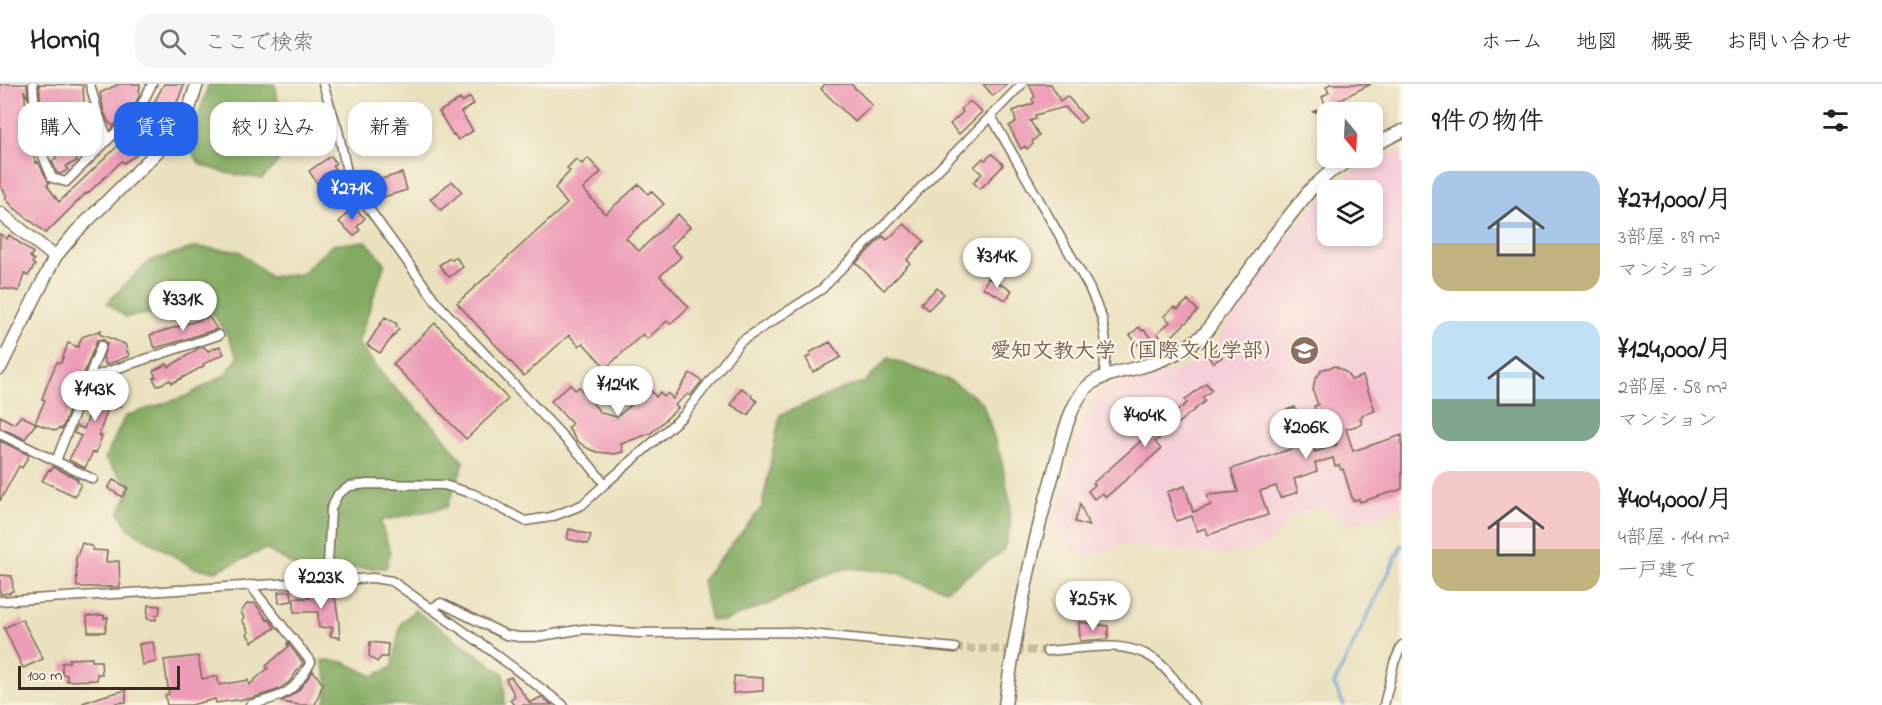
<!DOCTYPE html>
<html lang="ja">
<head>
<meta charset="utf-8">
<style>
  body { margin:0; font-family:"Indie Flower","Klee One",sans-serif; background:#f6f6f6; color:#202124; height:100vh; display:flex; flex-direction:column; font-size:22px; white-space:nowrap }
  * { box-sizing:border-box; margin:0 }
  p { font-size:20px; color:#757577 }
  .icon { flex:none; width:33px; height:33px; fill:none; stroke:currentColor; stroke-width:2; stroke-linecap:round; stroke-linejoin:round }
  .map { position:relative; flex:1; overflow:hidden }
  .side { display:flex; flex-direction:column; background:#fff; width:480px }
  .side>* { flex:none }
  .top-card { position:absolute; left:18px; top:18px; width:570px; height:54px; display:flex; gap:12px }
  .needle { width:39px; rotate:162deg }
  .tools { position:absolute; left:1317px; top:18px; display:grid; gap:12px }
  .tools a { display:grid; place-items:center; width:66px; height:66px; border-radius:12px; background:#fff; box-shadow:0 3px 9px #0003; font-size:30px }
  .scale { position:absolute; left:18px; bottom:15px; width:162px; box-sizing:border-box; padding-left:6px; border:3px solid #3b2a1e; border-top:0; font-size:16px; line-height:21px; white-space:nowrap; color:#3b2a1e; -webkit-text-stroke:4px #fcf5e5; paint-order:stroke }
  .price { position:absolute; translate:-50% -51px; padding:0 14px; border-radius:21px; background:#fff; color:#222; font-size:20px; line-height:39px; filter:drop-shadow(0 2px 3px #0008) }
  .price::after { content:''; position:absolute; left:50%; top:36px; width:18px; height:14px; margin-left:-9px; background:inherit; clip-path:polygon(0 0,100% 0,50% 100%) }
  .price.selected { background:#2563eb; color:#fff }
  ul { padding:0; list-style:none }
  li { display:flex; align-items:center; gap:18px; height:150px; padding:0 30px }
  li span { display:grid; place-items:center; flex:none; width:168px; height:120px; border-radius:18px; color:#555 }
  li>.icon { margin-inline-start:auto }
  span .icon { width:72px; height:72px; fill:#fffc; stroke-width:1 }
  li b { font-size:26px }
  h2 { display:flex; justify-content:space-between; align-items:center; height:72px; padding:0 30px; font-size:26px }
  .pill { padding:0 21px; border-radius:18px; background:#fff; box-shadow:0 3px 9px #0003; font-size:21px; line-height:54px }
  .pill.selected { background:#2563eb; color:#fff }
  header { display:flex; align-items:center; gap:36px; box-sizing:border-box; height:84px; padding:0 30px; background:#fff; border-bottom:2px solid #e0e0e0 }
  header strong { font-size:28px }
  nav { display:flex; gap:33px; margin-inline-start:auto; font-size:21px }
  .search { width:420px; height:54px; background:#f6f6f6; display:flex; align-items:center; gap:15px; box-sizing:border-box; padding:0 21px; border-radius:18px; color:#757577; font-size:22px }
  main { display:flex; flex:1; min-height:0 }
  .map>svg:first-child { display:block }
  .built { fill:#f6cfd8 }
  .forest { fill:#82aa60; stroke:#5e6a3f; stroke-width:1.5 }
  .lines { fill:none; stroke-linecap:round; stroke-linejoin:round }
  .stream { stroke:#6ba0d7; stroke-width:3 }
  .building { fill:#ed9db7 }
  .street-tunnel { stroke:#c7bc9e; stroke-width:8; stroke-dasharray:8 4; stroke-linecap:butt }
  .street-casing { stroke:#786a56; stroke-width:11 }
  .secondary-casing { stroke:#786a56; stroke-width:15 }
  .street { stroke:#fff; stroke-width:8 }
  .secondary { stroke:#fff; stroke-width:12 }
  .labels { text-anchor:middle; stroke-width:4.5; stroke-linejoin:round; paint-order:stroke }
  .education-label { font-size:21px; font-weight:bold; fill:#785e54; stroke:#fcf5e5; text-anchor:end }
</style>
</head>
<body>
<header>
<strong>Homiq</strong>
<div class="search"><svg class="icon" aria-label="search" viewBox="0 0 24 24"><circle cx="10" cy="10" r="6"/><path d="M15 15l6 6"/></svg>ここで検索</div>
<nav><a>ホーム</a><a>地図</a><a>概要</a><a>お問い合わせ</a></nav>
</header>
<main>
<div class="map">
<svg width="1402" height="621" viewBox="0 0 1402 621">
  <rect width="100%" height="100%" fill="#fcf5e5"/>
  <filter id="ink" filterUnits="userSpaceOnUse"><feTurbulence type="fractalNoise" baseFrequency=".0167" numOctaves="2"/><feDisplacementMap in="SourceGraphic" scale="12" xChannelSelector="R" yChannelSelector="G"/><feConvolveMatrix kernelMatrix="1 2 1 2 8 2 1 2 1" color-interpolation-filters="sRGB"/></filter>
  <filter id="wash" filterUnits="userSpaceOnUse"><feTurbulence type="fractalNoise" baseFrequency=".008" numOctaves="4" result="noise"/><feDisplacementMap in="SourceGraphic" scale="24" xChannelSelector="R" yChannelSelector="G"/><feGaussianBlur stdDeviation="1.35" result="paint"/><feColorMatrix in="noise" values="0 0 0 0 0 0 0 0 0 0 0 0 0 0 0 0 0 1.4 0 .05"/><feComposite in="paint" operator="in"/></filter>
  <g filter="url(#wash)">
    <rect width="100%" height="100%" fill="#eae1be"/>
    <!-- built -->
    <path class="built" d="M1402,65V423L1350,442L1324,422L1292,433L1266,462L1231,471L1121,461L1087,474L1053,446L1087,327L1092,318L1107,304L1127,294L1143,291L1145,297L1184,284L1201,274L1217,258L1241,217L1302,135L1327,108L1328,152H1372V106H1330L1357,86L1382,73Z"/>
    <!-- forest -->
    <path class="forest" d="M209,0H275L287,68L262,95L226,89L200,80L188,63Z
      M366,157L385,179L358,259L388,297L439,347L464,379L447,423L380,437L390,467L386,484L300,485L266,465L216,487L194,484L129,445L119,429L131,404L105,375L125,332L187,312L226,290L238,273L224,245L207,223L125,233L107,219L149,177L196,163L239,167L270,193L301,190L332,161Z
      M888,274L951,297L982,318L1001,374L1010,418V445L1003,467L946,506L895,488L848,484L820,493L773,518L724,537L711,536L702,497L762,423L780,331L842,305L865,298Z
      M415,526L504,590L505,621H324L329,602L322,576L344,578L373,592L392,583L401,539Z"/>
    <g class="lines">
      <!-- stream -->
      <path class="stream" d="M1344,621L1334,600L1402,461"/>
    </g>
    <g id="blocks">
      <!-- building -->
      <path class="building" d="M0,0H27L28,15L24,6L30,60L36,79L38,78L49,99L47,101L59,118L125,55L138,70L124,79L122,77L87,110L86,109L46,149L13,123L5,114L7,112L0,101Z
        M39,0L83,1L84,22L89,20L96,42L92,44L98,57L75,71L77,77L66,82L68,86L60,90L57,89L52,77L56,75V72L43,45Z
        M119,0H140L139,12L135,20L113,42L108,37L104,28L100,9Z
        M164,0H184L179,14L157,56L143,44L146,41L138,35L147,24L150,26Z
        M825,0H851L872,21L855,38L821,5Z
        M983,0H1007L993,12Z
        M1029,0H1051L1060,17L1067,12L1086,34L1080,39L1065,23L1035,31L1036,35L1030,37L1039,51L1032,58L1033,60L1027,65L1025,62L1021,65L1009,42L1016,38L1013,27L1034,19L1032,15L1035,13Z
        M1330,0H1371L1339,16L1345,28H1312L1326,22L1322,13L1329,8L1326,3Z
        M470,13L474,20L461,28L473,47L458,56L454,50L453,51L439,28L460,15L462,18Z
        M969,18H971L982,28L959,50L950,40L963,28L961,25Z
        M1372,21L1382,39L1372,45Z
        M285,42L304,61L296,68L292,63L290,66L280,58L266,67L263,64Z
        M320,46L328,54L313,67L306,59Z
        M992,70L1003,80L1002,83L980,105L973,98L982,90L974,83L983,74L985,76Z
        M331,72L336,79L333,82L349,106L331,120L309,87Z
        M588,74L601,88L583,105L605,130L639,100L648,110L651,107L664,120L626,154L639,167L678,130L690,143L671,162L681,173L660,192L689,223L670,240L667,237L647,255L643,250L606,284L583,259L579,262L569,251L524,292L457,219L567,120L555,104L570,87L567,84L576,75L582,80Z
        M402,89L407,106L380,114L379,109L368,113L366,109L378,96Z
        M452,97L462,108L441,126L430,115Z
        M353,123L365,134L357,143L360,146L354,152L339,138Z
        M904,140L924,157L907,176L910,179L884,206L856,179L883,152L887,156Z
        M0,150L7,155L9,151L33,169L30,173L34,176L32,179L35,181L28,192L24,190L19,207L0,204Z
        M456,173L463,183L449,193L439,181L450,174L452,176Z
        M988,194L1012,206L1006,216L983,204Z
        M937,204L944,210L928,226L921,219Z
        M1188,216L1198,227L1170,254L1164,257L1157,249L1170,238L1164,232L1174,223L1178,225Z
        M209,233L217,245L173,259L155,264L154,261H153L150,251Z
        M385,233L397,240L396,243L399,245L380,269L367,261Z
        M435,239L508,315L466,355L393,280Z
        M1139,243L1142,247L1144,246L1156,260L1141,264L1130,251Z
        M101,246L99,250L125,260L129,272L106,281L103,273L107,260L104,256H97L62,345L59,344L56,347L35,339L45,316L42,315L47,301L57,278L61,279L68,259L78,263L82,253Z
        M830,258L841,273L813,288L806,274L811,272L809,269Z
        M220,262L224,270L203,280L204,282L180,295L172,299L170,296L157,302L153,294L156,293L153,287L167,280L169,283L199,264L204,263L208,267Z
        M1215,264L1222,273L1213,279L1206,270Z
        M1335,282L1347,289L1351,296L1363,292L1375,327L1362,331V333L1360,334L1362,340L1346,345L1353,367L1402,351V405L1360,418L1359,415L1353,417L1343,385L1341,386L1339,381L1335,382L1333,374L1315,379L1317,387L1294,395L1298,408L1280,414L1276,402L1260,407L1268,431L1208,451L1206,444L1197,447L1192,432L1176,437L1167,408L1185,402L1193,428L1211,421L1207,411L1238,408L1231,385L1297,363L1296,361L1298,360L1286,326L1295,323L1308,359L1312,358L1315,368L1337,361L1332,344L1327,346L1322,334L1318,335L1314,322L1318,321L1313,307L1315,294L1321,288L1320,286Z
        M690,289L702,297L690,312L688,310L675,321L678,324L651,349L621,360L623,368L615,370L597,368L589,365L577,357L568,344L572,340L551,317L570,300L575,306L579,303L601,329L617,333L632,320L630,318L649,304L656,313L660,308L664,313L668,309L673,315Z
        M115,295L122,322L115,324L114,320L113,322L109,321L99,351L102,352L96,369L93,368L85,384L69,376L81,352L74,349L77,342L84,345L91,326L84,322L91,305L97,307L99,302L109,305L107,297Z
        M1206,299L1212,306L1202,314L1205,317L1155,358L1161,365L1106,413L1102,409L1094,415L1088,407L1095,401L1093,399L1150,349L1187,319L1185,316Z
        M741,304L752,311L751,313L757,317L748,331L731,321Z
        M0,332L14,340L21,332L36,339L25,355L0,344Z
        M0,357L29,371L22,384L19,382L0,417Z
        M53,383L78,395L77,397L81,400L75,412L42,397L49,385L51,386Z
        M113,396L128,404L122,413L108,404Z
        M1080,420L1089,442L1075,438Z
        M569,445L591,451L588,460L567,455Z
        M82,459L93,463L92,466L107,467L106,478L119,477L120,503H77L76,475Z
        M0,491L12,492L13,507L10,508V509L0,510Z
        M291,507L292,517L279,519L278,508Z
        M334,508L338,531L340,554L330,552L333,543L319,544L318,528H294V514H310V510Z
        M255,519L267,536L269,535L275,544L252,558L247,550L249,548L242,536L244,534L241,528L247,520Z
        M148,521L160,522L159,531H156V536L147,535Z
        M104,531V534L108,533L105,548H88L87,532Z
        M22,535L43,575L23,584L4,544Z
        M1079,538L1108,542V555L1080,557Z
        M153,558L156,578L142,581L139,560Z
        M287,558L303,579L289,598L277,606L252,614L216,619L215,615L191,621H167L165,611L169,610L164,576L198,572L202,595L217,592L219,601L248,596L249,601L268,584L266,582L288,563Z
        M370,558L388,560L387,573H381L377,578L369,572Z
        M92,574V577H101L102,590H97V596L67,597V591L62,590V579L69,578V575Z
        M313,587L323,600L315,621H299L281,618L298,607Z
        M734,592L763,594V607L733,609Z
        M511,593L530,619L541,613L552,621H514L510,616L515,612L506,595Z
        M126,606V618L116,619L117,621H84L83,619L103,612Z"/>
    </g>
  </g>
  <g filter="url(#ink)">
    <use href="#blocks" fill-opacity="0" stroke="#786a56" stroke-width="1.5"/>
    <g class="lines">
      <!-- street-tunnel -->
      <path class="street-tunnel" d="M955,564L1047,567"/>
      <defs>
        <path id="street" d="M33,0L37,57L52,94L66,98L140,24L152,0
          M90,0L98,30L108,55
          M323,0L338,46L347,88L359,111L437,219L588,379L605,400L683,332L740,258L822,205L1022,0
          M991,32L1089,203L1102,234L1106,259L1104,292
          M88,294L219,251
          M0,350L93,395
          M56,377L101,262
          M327,497L331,425L338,410L350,402L368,400L444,401L474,410L525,437L551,433L582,421L605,400
          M250,501L311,578C295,609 283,612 250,621
          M0,517L373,494L392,497L482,560L563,621
          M432,524L441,519L506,551L519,553H535L584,545L637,549L789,548L955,564
          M1047,567C1081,565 1123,554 1154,575C1168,584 1183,607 1194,621
          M1384,621L1394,579L1402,561"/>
        <path id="secondary" d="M1372,62L1402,47
          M0,129L55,173
          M0,284L55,173L76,148L174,51L188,28L197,0
          M1005,621C1016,543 1031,466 1053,390C1061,364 1068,316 1092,299C1108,288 1129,287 1147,281C1170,274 1189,264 1206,248L1272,154L1310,106L1330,88L1353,74"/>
      </defs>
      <!-- street casing -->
      <use href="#street" class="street-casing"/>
      <!-- secondary casing -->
      <use href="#secondary" class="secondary-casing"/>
      <!-- street -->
      <use href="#street" class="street"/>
      <!-- secondary -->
      <use href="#secondary" class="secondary"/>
    </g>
  </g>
  <!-- icons -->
  <defs>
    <symbol id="university-disc" viewBox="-11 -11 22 22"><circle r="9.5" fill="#8d6e63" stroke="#fcf5e5"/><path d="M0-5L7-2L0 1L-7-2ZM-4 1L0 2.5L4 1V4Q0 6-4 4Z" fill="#fff"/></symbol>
  </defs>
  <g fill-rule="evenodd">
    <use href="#university-disc" x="1288" y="250" width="33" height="33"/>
  </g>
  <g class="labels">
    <!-- education labels -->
    <g class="education-label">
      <text x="1284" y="273">愛知文教大学（国際文化学部）</text>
    </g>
  </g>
</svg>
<div class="tools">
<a><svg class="needle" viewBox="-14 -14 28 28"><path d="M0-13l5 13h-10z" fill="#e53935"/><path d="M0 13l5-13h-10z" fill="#757577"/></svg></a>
<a><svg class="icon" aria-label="layers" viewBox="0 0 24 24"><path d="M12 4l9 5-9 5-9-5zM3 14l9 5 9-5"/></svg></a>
</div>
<div class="scale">100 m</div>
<b class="price selected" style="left:352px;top:137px">¥271K</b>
<b class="price" style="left:997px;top:205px">¥314K</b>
<b class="price" style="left:183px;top:248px">¥331K</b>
<b class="price" style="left:618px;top:333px">¥124K</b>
<b class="price" style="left:95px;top:338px">¥143K</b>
<b class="price" style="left:1145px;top:364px">¥404K</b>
<b class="price" style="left:1306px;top:376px">¥206K</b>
<b class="price" style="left:321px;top:526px">¥223K</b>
<b class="price" style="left:1093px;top:548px">¥257K</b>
<div class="top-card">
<a class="pill">購入</a>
<a class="pill selected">賃貸</a>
<a class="pill">絞り込み</a>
<a class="pill">新着</a>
</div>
</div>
<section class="side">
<h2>9件の物件<svg class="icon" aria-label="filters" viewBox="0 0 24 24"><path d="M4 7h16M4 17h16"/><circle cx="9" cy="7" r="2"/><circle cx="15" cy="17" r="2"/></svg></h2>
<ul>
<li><span style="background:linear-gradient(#a9c7e8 60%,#c2b280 0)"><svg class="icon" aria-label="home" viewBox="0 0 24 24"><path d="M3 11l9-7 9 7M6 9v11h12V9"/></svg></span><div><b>¥271,000/月</b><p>3部屋 · 89 m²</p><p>マンション</p></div></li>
<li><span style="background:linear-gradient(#bfe0f5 65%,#7fa58c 0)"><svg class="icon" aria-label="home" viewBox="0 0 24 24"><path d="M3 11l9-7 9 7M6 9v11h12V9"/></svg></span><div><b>¥124,000/月</b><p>2部屋 · 58 m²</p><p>マンション</p></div></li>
<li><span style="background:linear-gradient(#f6c9c9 65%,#c2b280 0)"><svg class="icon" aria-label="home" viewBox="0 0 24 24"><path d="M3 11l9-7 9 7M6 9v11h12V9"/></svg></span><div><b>¥404,000/月</b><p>4部屋 · 144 m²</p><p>一戸建て</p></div></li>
</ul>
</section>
</main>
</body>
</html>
